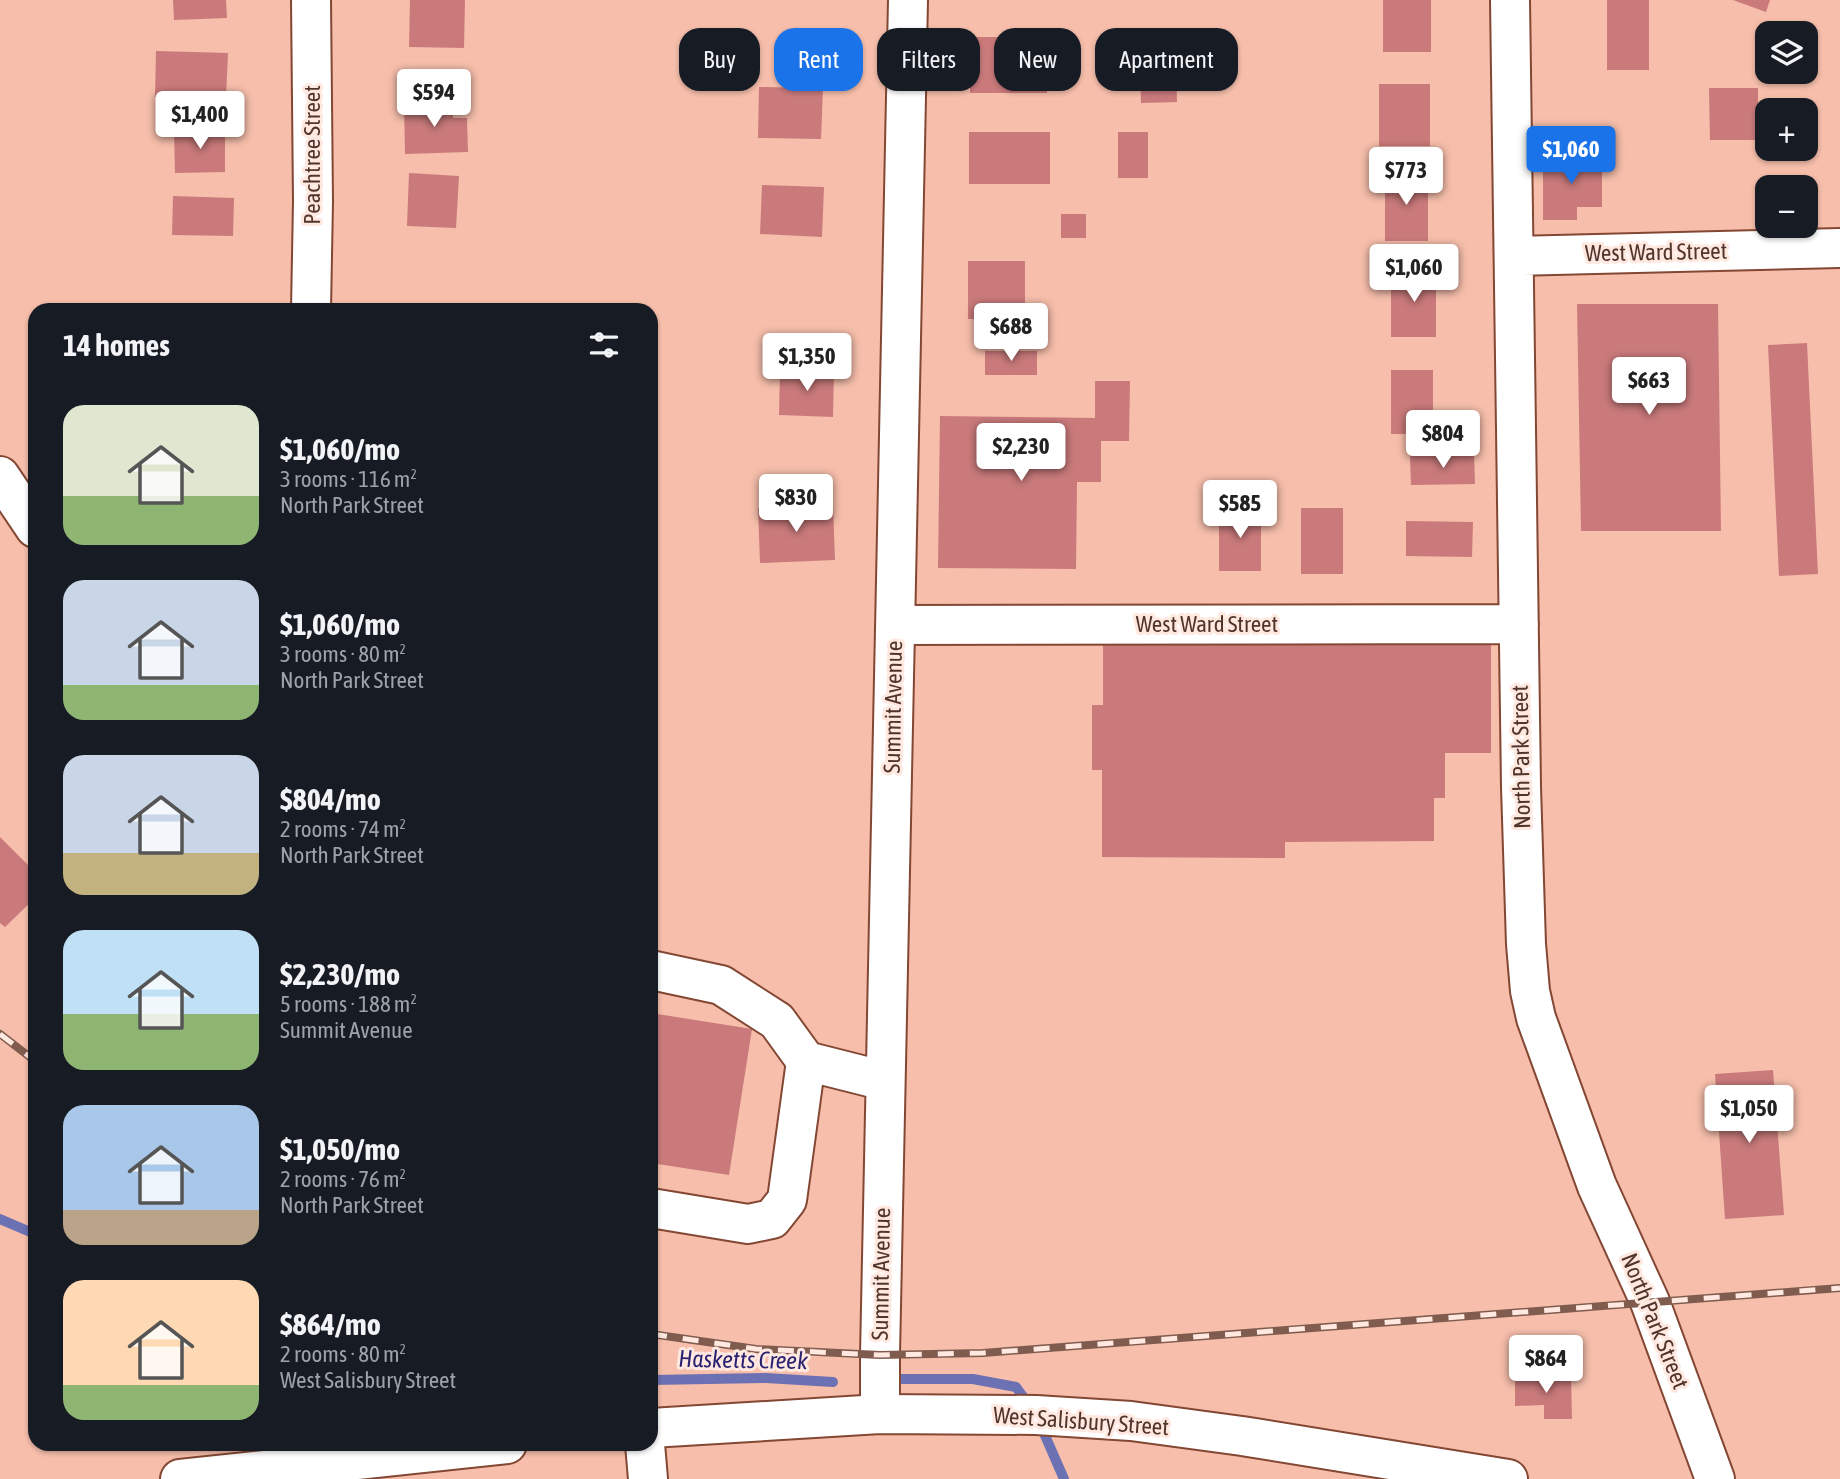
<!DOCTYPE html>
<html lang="en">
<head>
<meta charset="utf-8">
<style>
  body { margin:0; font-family:"Asap Condensed",sans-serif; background:#20242c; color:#f1f3f6; height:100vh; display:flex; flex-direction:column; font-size:26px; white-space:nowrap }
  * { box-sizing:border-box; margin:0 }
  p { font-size:23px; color:#9ea1a6 }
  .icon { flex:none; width:38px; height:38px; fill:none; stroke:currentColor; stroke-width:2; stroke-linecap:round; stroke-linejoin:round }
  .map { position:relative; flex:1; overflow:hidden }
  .panel { position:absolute; left:28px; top:303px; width:630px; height:1148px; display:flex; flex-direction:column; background:#171b24; border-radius:21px; box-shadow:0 2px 5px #0004 }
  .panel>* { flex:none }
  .guide { position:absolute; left:679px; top:28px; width:665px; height:63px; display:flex; gap:14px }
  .buttons { position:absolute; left:1755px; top:21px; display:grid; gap:14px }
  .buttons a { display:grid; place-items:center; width:63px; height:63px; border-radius:14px; background:#171b24; box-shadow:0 2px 5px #0004; font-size:35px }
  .price { position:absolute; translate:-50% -60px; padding:0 16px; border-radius:7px; background:#fff; color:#222; font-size:23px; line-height:46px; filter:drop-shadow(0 2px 4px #0008) }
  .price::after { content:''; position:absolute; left:50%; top:42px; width:21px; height:16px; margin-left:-10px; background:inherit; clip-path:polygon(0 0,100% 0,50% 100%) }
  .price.selected { background:#1a73e8; color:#fff }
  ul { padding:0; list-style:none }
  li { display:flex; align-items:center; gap:21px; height:175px; padding:0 35px }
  li span { display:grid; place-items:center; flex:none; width:196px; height:140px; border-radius:21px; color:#555 }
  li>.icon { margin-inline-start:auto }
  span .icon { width:84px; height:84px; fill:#fffc; stroke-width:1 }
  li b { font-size:30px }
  h2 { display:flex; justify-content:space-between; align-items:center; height:84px; padding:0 35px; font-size:30px }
  .pill { padding:0 24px; border-radius:21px; background:#171b24; box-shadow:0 2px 5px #0004; font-size:24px; line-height:63px }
  .pill.selected { background:#1a73e8; color:#fff }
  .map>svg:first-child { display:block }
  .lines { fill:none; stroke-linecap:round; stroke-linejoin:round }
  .stream { stroke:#6c71b3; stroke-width:10 }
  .building { fill:#ca7a7b }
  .minor-casing { stroke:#834733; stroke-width:42 }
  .major-casing { stroke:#834733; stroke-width:42 }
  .minor { stroke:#fff; stroke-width:38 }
  .major { stroke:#fff; stroke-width:38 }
  .rail-casing { stroke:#805c4f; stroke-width:8 }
  .rail { stroke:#fee8e0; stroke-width:5; stroke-dasharray:16; stroke-linecap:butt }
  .labels { text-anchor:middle; stroke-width:6; stroke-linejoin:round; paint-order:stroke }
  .street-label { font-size:23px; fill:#51352b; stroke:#fee8e0 }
  .water-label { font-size:24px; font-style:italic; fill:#292372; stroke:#fee8e0 }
</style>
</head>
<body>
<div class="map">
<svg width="1840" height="1479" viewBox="0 0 1840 1479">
  <rect width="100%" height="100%" fill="#f6beab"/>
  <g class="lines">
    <!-- stream -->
    <path class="stream" d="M0,1219L35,1234
      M889,1379H973L1016,1387L1029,1405
      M652,1380L766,1378L833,1382
      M1040,1424L1064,1479"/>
  </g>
  <!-- building -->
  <path class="building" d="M173,0H226L227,18L174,20Z
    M410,0H465L464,48L409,47Z
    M1383,0H1431V52H1383Z
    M1607,0H1649V70H1607Z
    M1733,0H1770L1766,12Z
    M970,37H1028V65H1047V93H970Z
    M156,51L228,53L226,98L155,97Z
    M1176,63L1177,102L1141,103L1140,64Z
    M1379,84H1430V146H1379Z
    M759,87L823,88L821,139L758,138Z
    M1709,88H1758V140H1710Z
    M452,101L453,118H467L468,152L405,154L404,102Z
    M225,129V172L175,173L174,130Z
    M969,132H1050V184H969Z
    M1118,132H1148V178H1118Z
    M1543,156H1602V207H1577V220H1543Z
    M409,173L459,176L456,228L407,226Z
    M1385,173H1428V241H1385Z
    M762,185L824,187L822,237L760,234Z
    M173,196L234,198L233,236L172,235Z
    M1061,214H1086V238H1061Z
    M968,261H1025V319H968Z
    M1391,270H1436V337H1391Z
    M1577,304H1718L1721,531H1581Z
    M1807,343L1818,574L1779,576L1768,345Z
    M985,351H1037V375H985Z
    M780,369L834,370L833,417L779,415Z
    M1391,370H1433V434H1391Z
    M1095,381H1130L1129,441H1101V482H1077L1076,569L938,568L940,416L1095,418Z
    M1474,454L1475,484L1411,485L1410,456Z
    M833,505L835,560L760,563L758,508Z
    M1219,508H1261V571H1219Z
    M1301,508H1343V574H1301Z
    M1406,521L1473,522L1472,557L1406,556Z
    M1103,642H1491V753H1445V798H1434V841L1285,842V858L1102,857V770H1092V705H1103Z
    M0,837L35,872V898L5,927L0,923Z
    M651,1013L752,1029L729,1175L651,1163Z
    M1773,1070L1784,1215L1725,1219L1715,1074Z
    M1571,1375L1572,1419H1544V1405L1515,1406V1377Z"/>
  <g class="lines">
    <defs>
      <path id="minor" d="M1510,0L1521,787L1526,944L1530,991L1536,1018L1597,1186L1650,1302L1715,1479
        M1514,256L1840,248
        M311,310L313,201L311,0
        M0,476L35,528
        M895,625L1519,624
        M651,970L721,985L777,1021L806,1061L885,1081
        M651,1208L748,1224L772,1219L787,1200L806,1061
        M880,1414V1355L908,0
        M645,1444L648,1479"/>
      <path id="major" d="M651,1428L880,1414L1036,1415L1131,1421L1242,1436L1508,1479
        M180,1479L507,1444"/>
    </defs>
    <!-- minor casing -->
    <use href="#minor" class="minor-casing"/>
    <!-- major casing -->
    <use href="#major" class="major-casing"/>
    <!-- minor -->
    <use href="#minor" class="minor"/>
    <!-- major -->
    <use href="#major" class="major"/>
    <defs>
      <path id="rail" d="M0,1034L35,1061
        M651,1334L756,1349L880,1355L983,1353L1840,1288"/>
    </defs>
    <!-- rail casing -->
    <use href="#rail" class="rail-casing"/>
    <!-- rail -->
    <use href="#rail" class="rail"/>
  </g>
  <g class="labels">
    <!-- street labels -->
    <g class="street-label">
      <text transform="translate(312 155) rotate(-90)" y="8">Peachtree Street</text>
      <text transform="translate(1656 252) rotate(-1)" y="8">West Ward Street</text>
      <text x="1207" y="632">West Ward Street</text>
      <text transform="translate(893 707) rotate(-89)" y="8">Summit Avenue</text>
      <text transform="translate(1521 757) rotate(-91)" y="8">North Park Street</text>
      <text transform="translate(881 1274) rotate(-89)" y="8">Summit Avenue</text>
      <text transform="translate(1655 1321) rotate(68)" y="8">North Park Street</text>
      <text transform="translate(1081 1421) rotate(4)" y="8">West Salisbury Street</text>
    </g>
    <!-- water labels -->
    <g class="water-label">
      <text transform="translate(743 1360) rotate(1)" y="8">Hasketts Creek</text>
    </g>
  </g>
</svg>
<div class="buttons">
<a><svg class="icon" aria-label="layers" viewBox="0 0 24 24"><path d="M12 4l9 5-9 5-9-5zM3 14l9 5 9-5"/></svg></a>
<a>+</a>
<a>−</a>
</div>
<b class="price" style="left:434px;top:129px">$594</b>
<b class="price" style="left:200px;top:151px">$1,400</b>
<b class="price selected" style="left:1571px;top:186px">$1,060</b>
<b class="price" style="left:1406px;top:207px">$773</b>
<b class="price" style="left:1414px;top:304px">$1,060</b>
<b class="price" style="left:1011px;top:363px">$688</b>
<b class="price" style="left:807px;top:393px">$1,350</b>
<b class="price" style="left:1649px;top:417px">$663</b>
<b class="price" style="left:1443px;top:470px">$804</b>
<b class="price" style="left:1021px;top:483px">$2,230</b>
<b class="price" style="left:796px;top:534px">$830</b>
<b class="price" style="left:1240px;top:540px">$585</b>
<b class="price" style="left:1749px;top:1145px">$1,050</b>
<b class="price" style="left:1546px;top:1395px">$864</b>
<div class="guide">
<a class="pill">Buy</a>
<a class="pill selected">Rent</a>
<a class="pill">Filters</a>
<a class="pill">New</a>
<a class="pill">Apartment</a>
</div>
<section class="panel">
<h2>14 homes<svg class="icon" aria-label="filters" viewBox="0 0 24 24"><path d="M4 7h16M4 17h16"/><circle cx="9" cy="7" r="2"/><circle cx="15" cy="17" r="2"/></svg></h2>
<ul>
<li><span style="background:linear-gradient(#dfe7d0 65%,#8fb573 0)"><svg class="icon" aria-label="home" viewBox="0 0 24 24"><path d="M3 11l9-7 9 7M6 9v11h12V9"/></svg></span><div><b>$1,060/mo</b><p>3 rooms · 116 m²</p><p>North Park Street</p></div></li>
<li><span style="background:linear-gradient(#c9d6e8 75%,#8fb573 0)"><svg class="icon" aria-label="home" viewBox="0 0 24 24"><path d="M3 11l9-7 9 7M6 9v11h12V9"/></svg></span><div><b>$1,060/mo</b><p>3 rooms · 80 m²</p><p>North Park Street</p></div></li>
<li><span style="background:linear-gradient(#c9d6e8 70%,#c2b280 0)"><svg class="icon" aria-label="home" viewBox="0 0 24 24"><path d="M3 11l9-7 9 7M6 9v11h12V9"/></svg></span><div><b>$804/mo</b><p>2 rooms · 74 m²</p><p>North Park Street</p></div></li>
<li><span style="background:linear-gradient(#bfe0f5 60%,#8fb573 0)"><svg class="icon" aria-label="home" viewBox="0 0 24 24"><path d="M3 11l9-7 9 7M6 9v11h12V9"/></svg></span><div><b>$2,230/mo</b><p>5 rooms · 188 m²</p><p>Summit Avenue</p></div></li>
<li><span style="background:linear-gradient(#a9c7e8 75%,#b9a48a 0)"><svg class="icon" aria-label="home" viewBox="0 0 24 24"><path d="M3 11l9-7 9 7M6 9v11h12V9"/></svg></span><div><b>$1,050/mo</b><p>2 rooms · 76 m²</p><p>North Park Street</p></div></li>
<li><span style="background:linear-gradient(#ffd9b3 75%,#8fb573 0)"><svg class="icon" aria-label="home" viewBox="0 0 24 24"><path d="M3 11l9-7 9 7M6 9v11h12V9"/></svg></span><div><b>$864/mo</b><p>2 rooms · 80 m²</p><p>West Salisbury Street</p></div></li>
</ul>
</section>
</div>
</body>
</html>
